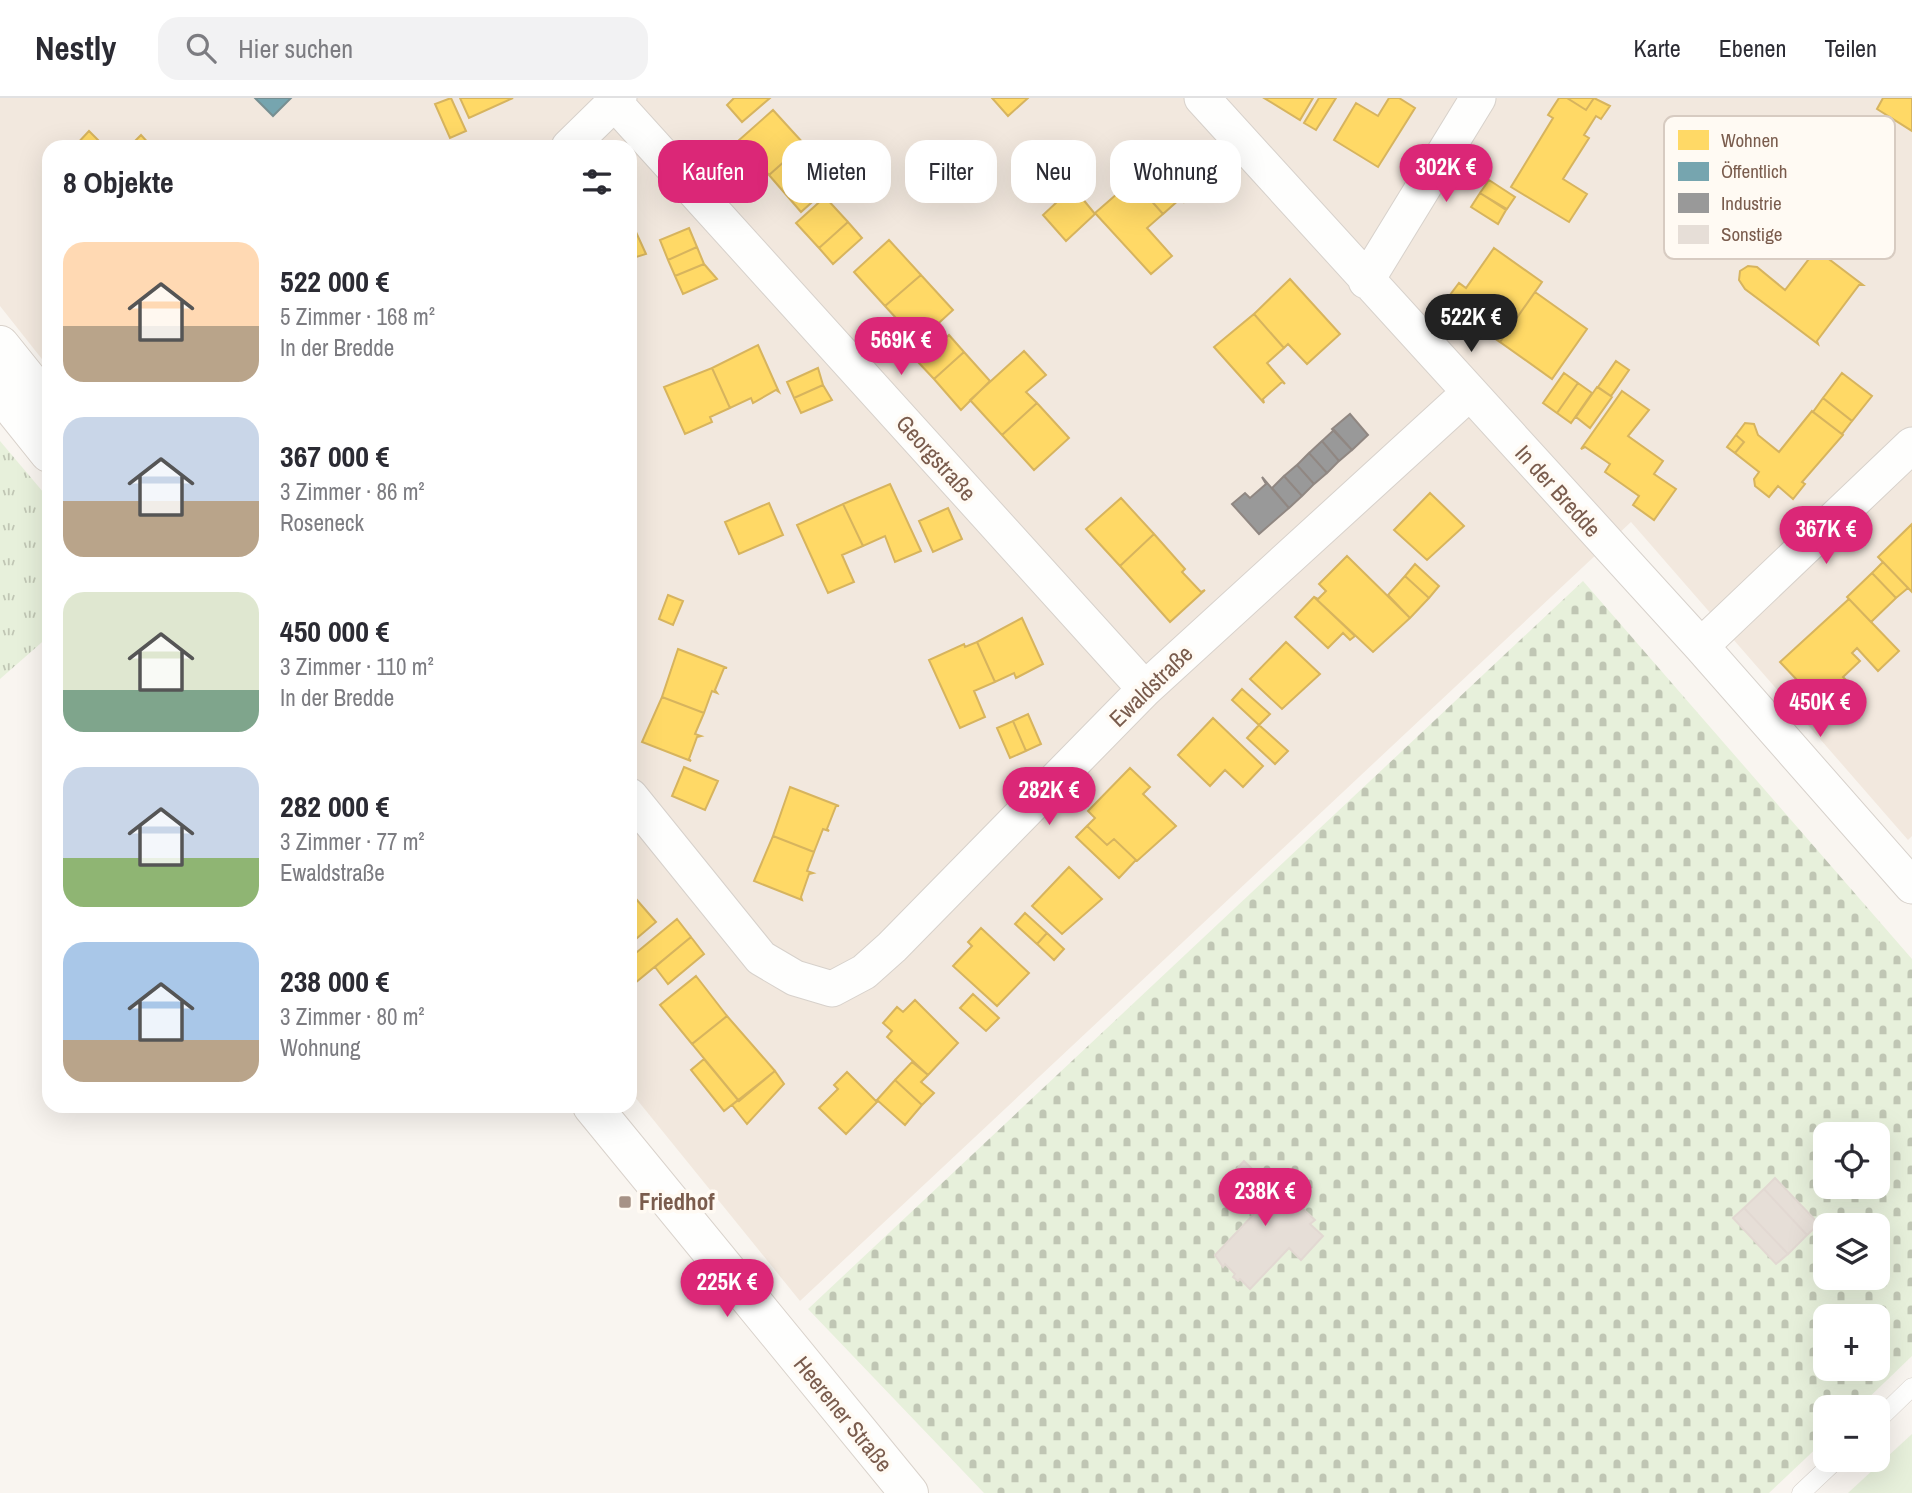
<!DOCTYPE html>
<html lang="de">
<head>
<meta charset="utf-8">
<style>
  body { margin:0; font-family:"Archivo Narrow",sans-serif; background:#f2f2f3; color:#2b2b33; height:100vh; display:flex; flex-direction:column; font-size:26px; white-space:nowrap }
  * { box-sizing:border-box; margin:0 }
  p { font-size:23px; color:#7c7c81 }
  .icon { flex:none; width:38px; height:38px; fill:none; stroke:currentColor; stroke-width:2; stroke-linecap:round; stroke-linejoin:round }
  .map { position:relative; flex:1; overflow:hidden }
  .side { position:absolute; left:42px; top:42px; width:595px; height:973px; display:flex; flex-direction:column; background:#fff; border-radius:21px; box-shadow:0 7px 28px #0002 }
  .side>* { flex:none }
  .top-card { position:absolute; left:658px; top:42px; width:665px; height:63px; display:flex; gap:14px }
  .fabs { position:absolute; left:1813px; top:1024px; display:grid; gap:14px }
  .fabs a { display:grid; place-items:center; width:77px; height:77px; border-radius:14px; background:#fff; box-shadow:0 7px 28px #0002; font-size:35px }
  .price { position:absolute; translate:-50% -60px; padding:0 16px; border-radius:24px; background:#db2777; color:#fff; font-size:23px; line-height:46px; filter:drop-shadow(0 2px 4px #0008) }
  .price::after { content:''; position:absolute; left:50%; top:42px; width:21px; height:16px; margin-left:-10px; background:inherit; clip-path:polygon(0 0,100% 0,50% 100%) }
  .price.active { background:#222; color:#fff }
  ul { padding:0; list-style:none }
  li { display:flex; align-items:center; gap:21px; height:175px; padding:0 21px }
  li span { display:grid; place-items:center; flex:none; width:196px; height:140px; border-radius:21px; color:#555 }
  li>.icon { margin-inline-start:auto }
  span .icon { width:84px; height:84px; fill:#fffc; stroke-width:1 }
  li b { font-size:30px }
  h2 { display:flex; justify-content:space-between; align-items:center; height:84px; padding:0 21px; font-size:30px }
  .tag { padding:0 24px; border-radius:21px; background:#fff; box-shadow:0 7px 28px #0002; font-size:24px; line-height:63px }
  .tag.active { background:#db2777; color:#fff }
  header { display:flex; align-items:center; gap:42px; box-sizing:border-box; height:98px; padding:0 35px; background:#fff; border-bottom:2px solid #e1e1e2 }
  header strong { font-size:33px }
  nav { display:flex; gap:38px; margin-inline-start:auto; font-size:24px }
  .search { width:490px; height:63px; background:#f2f2f3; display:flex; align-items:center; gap:18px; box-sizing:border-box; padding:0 24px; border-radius:21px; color:#7c7c81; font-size:26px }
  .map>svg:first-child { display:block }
  .residential { fill:#f2e8de }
  .grass { fill:#e7f0db }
  .cemetery { fill:url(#cemetery-stones); fill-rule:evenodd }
  .park { fill:url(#park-tufts) }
  .homes { fill:#ffd966; stroke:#d7b45e; stroke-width:2 }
  .public { fill:#76a5af; stroke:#778f92; stroke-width:2 }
  .industry { fill:#999; stroke:#908782; stroke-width:2 }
  .building { fill:#e6ded7; stroke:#e2d8d2; stroke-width:2 }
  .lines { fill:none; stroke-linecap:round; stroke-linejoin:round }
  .service-casing { stroke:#d7d1cb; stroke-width:19 }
  .minor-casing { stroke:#d7d1cb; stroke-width:37 }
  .secondary-casing { stroke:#d9d2cb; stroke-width:40 }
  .service { stroke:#fefefd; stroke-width:18 }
  .minor { stroke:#fefefd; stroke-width:35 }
  .secondary { stroke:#fefefd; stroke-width:38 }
  .poi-dot { fill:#a69286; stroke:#fffaf3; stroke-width:2.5 }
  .labels { text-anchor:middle; stroke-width:7; stroke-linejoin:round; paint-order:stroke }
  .street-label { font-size:23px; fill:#7a5c4d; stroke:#fffaf3 }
  .poi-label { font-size:23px; font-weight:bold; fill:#7a5c4d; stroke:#fffaf3; text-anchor:start }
  .key { fill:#fffaf3; stroke:#d7cbc1; stroke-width:2 }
  .key-label { font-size:19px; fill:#7a5c4d }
</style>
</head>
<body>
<header>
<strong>Nestly</strong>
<div class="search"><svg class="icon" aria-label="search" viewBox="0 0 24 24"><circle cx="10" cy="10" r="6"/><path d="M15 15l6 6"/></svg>Hier suchen</div>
<nav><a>Karte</a><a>Ebenen</a><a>Teilen</a></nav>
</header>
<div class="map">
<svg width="1912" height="1395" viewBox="0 0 1912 1395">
  <defs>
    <pattern id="cemetery-stones" width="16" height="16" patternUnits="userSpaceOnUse" patternTransform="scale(1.75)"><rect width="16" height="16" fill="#e7f0db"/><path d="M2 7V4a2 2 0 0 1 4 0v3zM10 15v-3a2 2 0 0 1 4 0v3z" fill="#c0c6b4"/></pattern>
    <pattern id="park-tufts" width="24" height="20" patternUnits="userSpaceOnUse" patternTransform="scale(1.75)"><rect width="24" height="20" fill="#e7f0db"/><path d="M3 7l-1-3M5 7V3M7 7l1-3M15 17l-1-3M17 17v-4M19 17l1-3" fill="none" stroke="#c0c6b4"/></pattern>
  </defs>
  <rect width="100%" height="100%" fill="#f9f5f0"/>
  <!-- residential -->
  <path class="residential" d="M0,0H1912V738L1908,742L1631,424L800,1203L630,993V49H49V270L0,208Z"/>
  <!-- grass -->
  <path class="grass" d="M1912,1336V1395H1848Z"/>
  <!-- cemetery -->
  <path class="cemetery" d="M1583,483L1912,861V1258L1859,1309H1825V1342L1769,1395H984L808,1211ZM1825,1036H1878V1088H1825ZM1825,1127H1878V1180H1825ZM1825,1218H1878V1270H1825Z"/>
  <!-- park -->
  <path class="park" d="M0,343L49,401V538L0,581Z"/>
  <!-- homes -->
  <path class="homes" d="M451,0L466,33L450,40L435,6Z
    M460,0H513L469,20Z
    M734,0H770L742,24L727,7Z
    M992,0H1028L1008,18Z
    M1264,0H1313L1300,22Z
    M1319,0H1336L1316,32L1304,25Z
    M1389,0H1399L1415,10L1378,69L1334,42L1356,5L1378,18Z
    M1559,0H1567L1586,12L1594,0L1610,8L1601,21L1596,18L1584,37L1589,40L1563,81L1587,96L1569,124L1511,89L1553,20L1548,17Z
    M1567,0H1594L1586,12Z
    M1883,0H1912V33L1877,11Z
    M773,12L804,46L769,77L738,43Z
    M89,33L105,49H74Z
    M141,37L152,49H129Z
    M804,46L837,82L801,114L769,77Z
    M1171,46L1206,85L1203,84L1184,104L1181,100L1163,116L1133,82Z
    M1133,82L1163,116L1147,130L1172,158L1151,176L1095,115Z
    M1489,82L1515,99L1507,111L1480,95Z
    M1073,89L1095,116L1066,143L1043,117Z
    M1480,95L1506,112L1498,126L1471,109Z
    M825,99L848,124L819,150L796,125Z
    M630,121L646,156L630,161Z
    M848,124L862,140L833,166L819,150Z
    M689,130L697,149L668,162L660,142Z
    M889,142L921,177L885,208L854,174Z
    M1809,146L1863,187H1859L1817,243L1818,246L1745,191L1739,182L1740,173L1748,168L1757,169L1785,192L1815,153Z
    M697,149L704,166L675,178L668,162Z
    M1494,150L1542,184L1500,244L1444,205L1459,185L1466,190Z
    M704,166L717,181L683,196L675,178Z
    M921,177L953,212L918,244L885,208Z
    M1290,181L1340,236L1307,266L1288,246L1284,250L1254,216Z
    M1535,194L1587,231L1552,281L1500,244Z
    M1254,216L1284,250L1267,265L1285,286L1282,284L1263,301L1264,305L1214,249Z
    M949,237L964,254L934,281L918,264Z
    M758,247L779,294L776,292L753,305L751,300L730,310L712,270Z
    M1024,253L1046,277L1026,294L1037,305L1002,337L970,302Z
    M964,254L990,283L961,312L934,281Z
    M1616,263L1629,272L1611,298L1598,289Z
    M712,270L730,310L710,319L712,324L685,336L664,289Z
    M818,270L823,287L794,300L787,284Z
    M1564,275L1578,285L1557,315L1543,305Z
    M1842,275L1872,298L1852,323L1823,300Z
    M1578,285L1592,295L1571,325L1557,315Z
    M823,287L832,302L801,315L794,300Z
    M1597,289L1612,299L1590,330L1576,319Z
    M1622,293L1649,312L1628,338L1663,363L1654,376L1676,391L1654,422L1633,407L1639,398L1605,374L1610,366L1585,349L1581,351Z
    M1823,300L1852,323L1842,336L1813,314Z
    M1037,305L1069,340L1034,372L1002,337Z
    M1812,313L1843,337L1802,384L1805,386L1793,401L1778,388L1769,399L1755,388L1754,381L1759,374L1735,355L1744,344L1736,337L1745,325L1754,326L1758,337L1779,354Z
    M1736,337L1744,344L1735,355L1727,349Z
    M890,386L921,453L895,464L885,438L863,448L843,406Z
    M1430,395L1464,428L1427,462L1394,432Z
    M1121,400L1154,436L1120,468L1086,431Z
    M769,405L783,437L739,456L725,424Z
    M843,406L863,448L842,457L854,484L828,495L797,427Z
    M948,410L962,441L933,454L919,423Z
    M1912,426V494L1878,459Z
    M1154,436L1185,471L1182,474L1201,494L1205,492L1170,524L1120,468Z
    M1347,458L1410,520L1373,554L1314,499L1318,501L1326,493L1319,486Z
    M1883,464L1908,490L1896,500L1872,475Z
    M1415,466L1439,488L1429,500L1405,478Z
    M1872,475L1896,500L1871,524L1847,499Z
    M1405,478L1429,500L1410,520L1388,497Z
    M668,497L683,503L673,527L659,521Z
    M1314,499L1355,538L1350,542L1343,535L1328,550L1295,519Z
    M1849,501L1899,553L1878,573L1857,550L1852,555L1860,563L1843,579L1857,593L1831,618L1780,564Z
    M1022,520L1043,566L1016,580L1014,575L995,584L977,544Z
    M977,544L995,584L974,593L985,619L960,630L929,562L964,546L965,549Z
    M1286,544L1320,576L1282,611L1250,581Z
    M678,551L727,570H724L715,592L717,595L712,593L704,615L662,599Z
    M1242,591L1270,616L1259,627L1232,602Z
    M662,599L704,615L695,636L701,638L697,639L689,661L691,663L642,644Z
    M1028,616L1041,646L1026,653L1013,623Z
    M1213,620L1263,668L1243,689L1225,672L1210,688L1178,657Z
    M1013,623L1026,653L1010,660L997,630Z
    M1259,627L1288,653L1275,666L1247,640Z
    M684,669L718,683L705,712L672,698Z
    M1130,670L1150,689L1143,696L1176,728L1137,763L1114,741L1107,747L1087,728L1095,720L1088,713Z
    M790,689L839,708H836L827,731L829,733L823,731L814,754L773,738Z
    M1087,728L1107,747L1114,741L1136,762L1119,780L1076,739Z
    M773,738L814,754L807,773L813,775L809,776L801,799L802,802L754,783Z
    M1069,769L1102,801L1062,836L1032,808Z
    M630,794L656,824L630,846Z
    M1025,815L1047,835L1037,846L1015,826Z
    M677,821L691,839L635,885L630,878V867L635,863L631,859Z
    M981,830L1029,875L997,908L953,868L972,848L968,844Z
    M1047,835L1064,851L1054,862L1037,846Z
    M691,839L704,856L668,886L655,869Z
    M696,878L727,918L692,946L660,907Z
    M973,896L999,920L986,933L960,910Z
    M915,902L958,945L928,977L887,939L892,933L883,925L897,909L903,914Z
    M727,918L775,973L739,1003L692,946Z
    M704,961L738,1002L724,1013L691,972Z
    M912,964L928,977L921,984L934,995L922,1007L895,982Z
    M775,973L784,986L747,1026L732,1007Z
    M847,974L877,1004L846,1036L819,1010L838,991L834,987Z
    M895,982L922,1007L905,1027L877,1002Z"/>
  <!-- public -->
  <path class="public" d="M255,0H291L273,18Z"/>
  <!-- industry -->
  <path class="industry" d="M1350,316L1368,337L1352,352L1332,331Z
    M1334,332L1352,352L1339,363L1322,343Z
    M1322,343L1339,363L1327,375L1309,355Z
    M1309,355L1327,375L1314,386L1297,367Z
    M1297,367L1314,386L1302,398L1284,378Z
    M1284,378L1302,398L1289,410L1272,390Z
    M1262,379L1289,410L1259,436L1232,406L1245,395L1250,400L1266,386Z"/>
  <!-- building -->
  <path class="building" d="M1244,1063L1275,1093L1279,1089L1315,1122L1310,1126L1323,1138L1301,1162L1289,1150L1250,1191L1240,1181L1238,1183L1233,1179L1235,1176L1225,1166L1223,1169L1215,1157L1253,1117L1222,1087Z
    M1775,1080L1819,1126L1807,1137L1764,1091Z
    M1764,1091L1807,1137L1788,1156L1744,1110Z
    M1744,1110L1788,1156L1776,1166L1733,1120Z"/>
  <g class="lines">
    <defs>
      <path id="service" d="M1878,1322L1912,1289
        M1801,1395L1836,1362"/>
      <path id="minor" d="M1202,0L1701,548L1912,788
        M614,4L1145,591
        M569,49L619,0
        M1366,183L1478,0
        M1701,548L1912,347
        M630,698L761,860L795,880L832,891L864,874L892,849L1145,591L1469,295"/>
      <path id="secondary" d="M0,247L49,308
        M0,294L49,355
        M592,1008L909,1395"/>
    </defs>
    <!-- service casing -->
    <use href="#service" class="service-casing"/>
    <!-- minor casing -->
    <use href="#minor" class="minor-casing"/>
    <!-- secondary casing -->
    <use href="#secondary" class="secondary-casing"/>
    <!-- service -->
    <use href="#service" class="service"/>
    <!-- minor -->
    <use href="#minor" class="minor"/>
    <!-- secondary -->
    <use href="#secondary" class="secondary"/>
  </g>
  <!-- markers -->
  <rect class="poi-dot" x="618" y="1097" width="14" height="14" rx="3.5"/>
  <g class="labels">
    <!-- street labels -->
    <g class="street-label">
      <text transform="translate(936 360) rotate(48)" y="8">Georgstraße</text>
      <text transform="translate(1558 393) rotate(48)" y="8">In der Bredde</text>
      <text transform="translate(1151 588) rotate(-44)" y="8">Ewaldstraße</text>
      <text transform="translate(843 1316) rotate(51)" y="8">Heerener Straße</text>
    </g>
    <!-- poi labels -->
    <g class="poi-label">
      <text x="639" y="1112">Friedhof</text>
    </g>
  </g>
  <!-- legend -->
  <rect x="1664" y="18" width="231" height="143" rx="10" class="key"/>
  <rect x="1678" y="32" width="31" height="20" fill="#ffd966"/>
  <rect x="1678" y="64" width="31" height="19" fill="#76a5af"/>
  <rect x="1678" y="95" width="31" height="20" fill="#999"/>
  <rect x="1678" y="127" width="31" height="19" fill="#e6ded7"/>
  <g class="key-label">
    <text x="1721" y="49">Wohnen</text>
    <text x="1721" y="80">Öffentlich</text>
    <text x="1721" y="112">Industrie</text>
    <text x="1721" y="143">Sonstige</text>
  </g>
</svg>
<div class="fabs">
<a><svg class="icon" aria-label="locate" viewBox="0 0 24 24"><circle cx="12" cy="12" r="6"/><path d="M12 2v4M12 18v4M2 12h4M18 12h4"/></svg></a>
<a><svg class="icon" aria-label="layers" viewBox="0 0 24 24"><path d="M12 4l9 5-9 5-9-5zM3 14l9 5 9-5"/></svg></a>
<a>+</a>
<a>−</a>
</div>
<b class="price" style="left:1446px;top:106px">302K €</b>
<b class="price active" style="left:1471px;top:256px">522K €</b>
<b class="price" style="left:901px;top:279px">569K €</b>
<b class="price" style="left:1826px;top:468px">367K €</b>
<b class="price" style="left:1820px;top:641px">450K €</b>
<b class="price" style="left:1049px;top:729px">282K €</b>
<b class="price" style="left:1265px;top:1130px">238K €</b>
<b class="price" style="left:727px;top:1221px">225K €</b>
<div class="top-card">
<a class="tag active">Kaufen</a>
<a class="tag">Mieten</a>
<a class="tag">Filter</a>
<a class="tag">Neu</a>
<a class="tag">Wohnung</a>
</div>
<section class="side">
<h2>8 Objekte<svg class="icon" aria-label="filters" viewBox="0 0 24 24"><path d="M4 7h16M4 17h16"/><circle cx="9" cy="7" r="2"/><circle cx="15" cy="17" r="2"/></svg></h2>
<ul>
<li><span style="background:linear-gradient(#ffd9b3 60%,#b9a48a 0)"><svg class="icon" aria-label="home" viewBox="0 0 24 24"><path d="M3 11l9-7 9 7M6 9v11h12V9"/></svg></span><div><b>522 000 €</b><p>5 Zimmer · 168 m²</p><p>In der Bredde</p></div></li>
<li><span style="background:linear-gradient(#c9d6e8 60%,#b9a48a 0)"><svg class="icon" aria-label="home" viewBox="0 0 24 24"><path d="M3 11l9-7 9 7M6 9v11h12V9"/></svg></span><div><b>367 000 €</b><p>3 Zimmer · 86 m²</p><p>Roseneck</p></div></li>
<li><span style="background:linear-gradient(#dfe7d0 70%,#7fa58c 0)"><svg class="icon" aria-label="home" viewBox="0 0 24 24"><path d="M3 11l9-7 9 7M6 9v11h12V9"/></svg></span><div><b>450 000 €</b><p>3 Zimmer · 110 m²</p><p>In der Bredde</p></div></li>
<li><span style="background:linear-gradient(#c9d6e8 65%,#8fb573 0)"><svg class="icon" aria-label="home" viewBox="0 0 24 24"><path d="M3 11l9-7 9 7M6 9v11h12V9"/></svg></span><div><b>282 000 €</b><p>3 Zimmer · 77 m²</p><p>Ewaldstraße</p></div></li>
<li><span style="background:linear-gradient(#a9c7e8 70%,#b9a48a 0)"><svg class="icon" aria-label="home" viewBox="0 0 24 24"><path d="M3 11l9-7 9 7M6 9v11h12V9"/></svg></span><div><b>238 000 €</b><p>3 Zimmer · 80 m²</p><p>Wohnung</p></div></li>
</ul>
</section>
</div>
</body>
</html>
